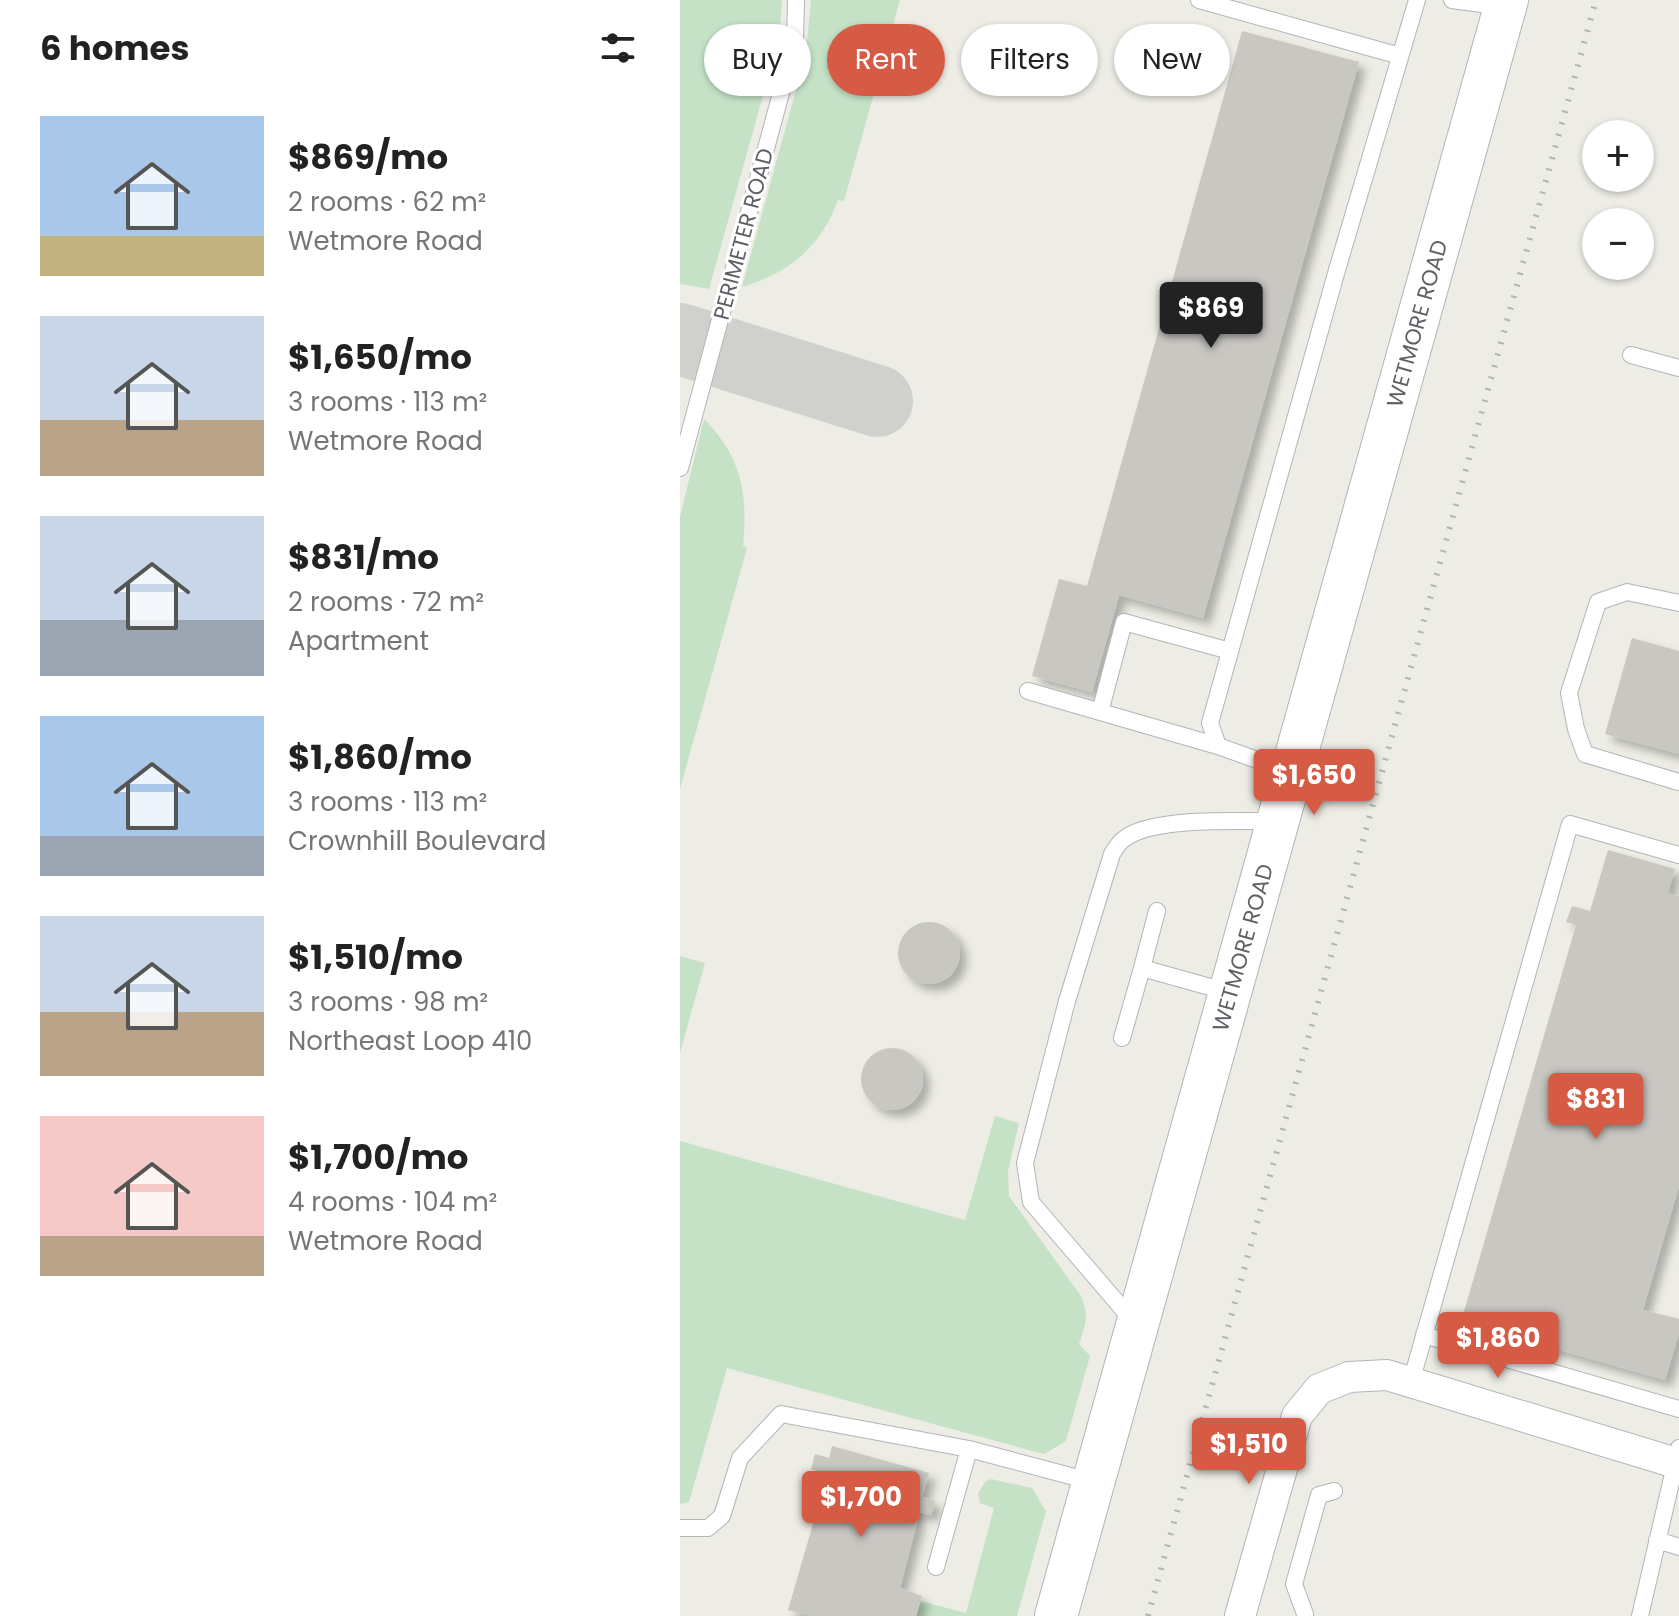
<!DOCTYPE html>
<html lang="en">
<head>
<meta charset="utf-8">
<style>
  body { margin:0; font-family:Poppins,sans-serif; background:#f2f2f2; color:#222; height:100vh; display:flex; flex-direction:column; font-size:30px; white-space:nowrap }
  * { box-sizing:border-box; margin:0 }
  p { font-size:26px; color:#767676 }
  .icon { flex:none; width:44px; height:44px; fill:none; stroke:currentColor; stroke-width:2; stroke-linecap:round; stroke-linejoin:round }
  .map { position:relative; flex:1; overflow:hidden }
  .side { display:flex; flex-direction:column; background:#fff; width:680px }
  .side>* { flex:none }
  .banner { position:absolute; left:24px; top:24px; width:760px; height:72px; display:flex; gap:16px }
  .controls { position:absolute; left:902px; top:120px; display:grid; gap:16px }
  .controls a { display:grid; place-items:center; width:72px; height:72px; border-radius:50%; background:#fff; box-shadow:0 2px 6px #0004; font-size:40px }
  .price { position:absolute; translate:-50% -68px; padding:0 18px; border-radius:8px; background:#d55b44; color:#fff; font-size:26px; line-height:52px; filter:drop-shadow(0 2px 4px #0008) }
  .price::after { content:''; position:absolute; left:50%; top:48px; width:24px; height:18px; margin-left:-12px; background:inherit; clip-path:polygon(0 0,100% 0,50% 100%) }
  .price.on { background:#222; color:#fff }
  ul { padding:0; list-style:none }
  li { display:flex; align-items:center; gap:24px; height:200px; padding:0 40px }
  li span { display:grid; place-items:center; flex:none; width:224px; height:160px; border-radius:0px; color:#555 }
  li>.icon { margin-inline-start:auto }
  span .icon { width:96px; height:96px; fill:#fffc; stroke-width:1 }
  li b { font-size:34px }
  h2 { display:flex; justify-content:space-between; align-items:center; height:96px; padding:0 40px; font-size:34px }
  .chip { padding:0 28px; border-radius:36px; background:#fff; box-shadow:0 2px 6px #0004; font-size:28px; line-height:72px }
  .chip.on { background:#d55b44; color:#fff }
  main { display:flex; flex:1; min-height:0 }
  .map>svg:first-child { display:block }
  .green { fill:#c5e2c7 }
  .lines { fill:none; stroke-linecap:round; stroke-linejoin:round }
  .taxiway { stroke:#d0d0cc; stroke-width:72 }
  .building { fill:#c9c7c2; filter:url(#shadow) }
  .service-casing { stroke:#b2b5b8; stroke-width:18 }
  .minor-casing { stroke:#b2b5b8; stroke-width:32 }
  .secondary-casing { stroke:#b2b4b8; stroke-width:44 }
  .service { stroke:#fff; stroke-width:16 }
  .minor { stroke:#fff; stroke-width:30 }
  .secondary { stroke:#fff; stroke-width:42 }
  .rail { stroke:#b3b4b4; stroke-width:6; stroke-dasharray:2 10; stroke-linecap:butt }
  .labels { text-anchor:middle; stroke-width:6; stroke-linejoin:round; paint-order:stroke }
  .street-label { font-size:22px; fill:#5d6064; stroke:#fff }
</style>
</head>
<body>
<main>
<section class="side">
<h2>6 homes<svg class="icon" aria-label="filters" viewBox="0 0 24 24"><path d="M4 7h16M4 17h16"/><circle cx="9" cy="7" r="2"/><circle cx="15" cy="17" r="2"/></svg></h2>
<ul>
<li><span style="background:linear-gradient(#a9c7e8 75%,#c2b280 0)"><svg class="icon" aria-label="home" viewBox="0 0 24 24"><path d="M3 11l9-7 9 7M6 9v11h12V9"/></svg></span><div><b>$869/mo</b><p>2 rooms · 62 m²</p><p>Wetmore Road</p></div></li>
<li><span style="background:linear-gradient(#c9d6e8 65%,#b9a48a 0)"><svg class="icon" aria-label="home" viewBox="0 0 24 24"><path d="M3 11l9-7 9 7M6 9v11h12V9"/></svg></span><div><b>$1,650/mo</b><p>3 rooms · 113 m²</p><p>Wetmore Road</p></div></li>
<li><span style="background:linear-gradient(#c9d6e8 65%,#9aa5b1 0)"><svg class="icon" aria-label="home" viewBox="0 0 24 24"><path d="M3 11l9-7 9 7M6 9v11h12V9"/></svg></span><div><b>$831/mo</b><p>2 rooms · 72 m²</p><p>Apartment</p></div></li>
<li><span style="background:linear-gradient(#a9c7e8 75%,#9aa5b1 0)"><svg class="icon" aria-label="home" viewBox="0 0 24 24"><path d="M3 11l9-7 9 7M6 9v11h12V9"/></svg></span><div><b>$1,860/mo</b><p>3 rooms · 113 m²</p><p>Crownhill Boulevard</p></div></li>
<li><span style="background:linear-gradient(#c9d6e8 60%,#b9a48a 0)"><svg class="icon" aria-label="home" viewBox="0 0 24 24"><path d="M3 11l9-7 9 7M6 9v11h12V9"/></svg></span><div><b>$1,510/mo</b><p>3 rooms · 98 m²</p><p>Northeast Loop 410</p></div></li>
<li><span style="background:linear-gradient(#f6c9c9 75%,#b9a48a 0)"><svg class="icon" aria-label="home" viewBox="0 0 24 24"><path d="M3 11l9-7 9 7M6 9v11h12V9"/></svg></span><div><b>$1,700/mo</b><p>4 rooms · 104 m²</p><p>Wetmore Road</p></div></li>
</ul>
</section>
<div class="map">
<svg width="999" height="1616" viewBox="0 0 999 1616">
  <defs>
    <filter id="shadow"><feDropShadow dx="7" dy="7" stdDeviation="4" flood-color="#0004"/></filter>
  </defs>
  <rect width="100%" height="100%" fill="#edece5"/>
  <!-- green -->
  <path class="green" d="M0,0H102L100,30L93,60L29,289L0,284Z
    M131,0H220L164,201L158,200C141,247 109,273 62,287L126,53Z
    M24,419C62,457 68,495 63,546L67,548L0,789V517Z
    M0,956L25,963L0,1053Z
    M315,1116L339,1123L328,1171L329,1196L401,1296C409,1317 406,1323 399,1344L410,1356L386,1441L364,1454L47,1368L9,1502L0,1504V1141L285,1220Z
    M311,1479L352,1488L366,1511L337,1616H236L240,1601L286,1613L314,1508L300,1503L298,1494L305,1482Z"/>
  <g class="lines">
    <!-- taxiway -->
    <path class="taxiway" d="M0,339L197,401"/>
  </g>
  <!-- building -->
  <path class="building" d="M562,31L679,62L523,618L439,595L412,692L352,676L379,579L407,586Z
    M952,638L999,651V754L925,734Z
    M928,850L995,869L988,893L999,896V1186L963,1310L999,1319V1333L985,1380L781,1322L896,925L886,922L892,906L910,911Z
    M218 953a31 31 0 1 1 62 0a31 31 0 1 1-62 0Z
    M181 1079a31 31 0 1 1 62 0a31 31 0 1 1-62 0Z
    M152,1446L249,1473L242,1497L255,1501L251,1515L238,1512L236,1519H238L220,1588L242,1596L236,1616H130L108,1610L142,1493L140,1492L145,1473L131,1469L135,1454L149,1458Z"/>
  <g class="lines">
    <defs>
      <path id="service" d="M519,0L720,56
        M772,0L825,7
        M951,355L999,368
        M0,468L115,41L116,0
        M999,603L947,592L918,602L889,693L896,729L905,754L999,782
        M348,691L538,746
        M420,712L444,622L550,651
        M611,772L538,746L530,723L657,270L737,0
        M462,968L477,911
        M442,1038L462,968L548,992
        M453,1321L351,1202L345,1163L387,1001L432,854C435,849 439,842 444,839C472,816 560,822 597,821
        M744,1335L999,1409
        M731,1382L890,824L999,855
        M0,1528H28L42,1516L60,1458L101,1414L289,1449L413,1482
        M977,1540L999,1547
        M256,1567L289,1449
        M625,1614L614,1584L639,1495L654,1491
        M960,1616L999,1448"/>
      <path id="minor" d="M560,1616L617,1416L639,1389L669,1377L707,1375L999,1464"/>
      <g id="secondary">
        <path id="s1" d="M376,1616L827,0"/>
      </g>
    </defs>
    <!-- service casing -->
    <use href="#service" class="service-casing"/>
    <!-- minor casing -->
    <use href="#minor" class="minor-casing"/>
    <!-- secondary casing -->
    <use href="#secondary" class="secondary-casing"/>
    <!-- service -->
    <use href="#service" class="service"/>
    <!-- minor -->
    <use href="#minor" class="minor"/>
    <!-- secondary -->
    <use href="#secondary" class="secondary"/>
    <!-- rail -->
    <path class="rail" d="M468,1616L916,0"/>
  </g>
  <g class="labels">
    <!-- street labels -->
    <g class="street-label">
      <text transform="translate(63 234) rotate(-75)" y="8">PERIMETER ROAD</text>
      <text dy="8" stroke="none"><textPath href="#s1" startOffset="1342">WETMORE ROAD</textPath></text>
      <text dy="8" stroke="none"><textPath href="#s1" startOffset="694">WETMORE ROAD</textPath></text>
    </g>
  </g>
</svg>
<div class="controls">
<a>+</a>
<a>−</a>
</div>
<b class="price on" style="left:531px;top:350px">$869</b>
<b class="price" style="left:634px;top:817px">$1,650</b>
<b class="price" style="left:916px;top:1141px">$831</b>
<b class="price" style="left:818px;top:1380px">$1,860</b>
<b class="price" style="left:569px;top:1486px">$1,510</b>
<b class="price" style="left:181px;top:1539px">$1,700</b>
<div class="banner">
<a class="chip">Buy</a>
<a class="chip on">Rent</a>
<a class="chip">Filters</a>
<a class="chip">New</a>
</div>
</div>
</main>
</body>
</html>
